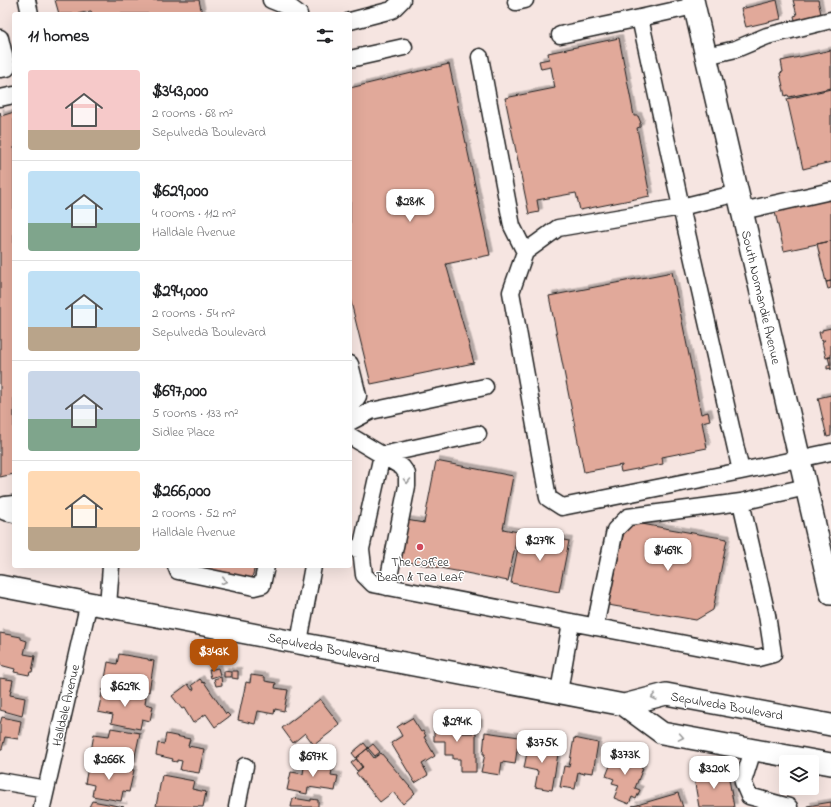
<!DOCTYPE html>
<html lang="en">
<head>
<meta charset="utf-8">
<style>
  body { margin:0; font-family:"Indie Flower",sans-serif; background:#f2f2f2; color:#202124; height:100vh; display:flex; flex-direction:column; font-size:15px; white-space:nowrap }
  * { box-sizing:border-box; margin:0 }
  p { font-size:13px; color:#757577 }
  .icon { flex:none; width:22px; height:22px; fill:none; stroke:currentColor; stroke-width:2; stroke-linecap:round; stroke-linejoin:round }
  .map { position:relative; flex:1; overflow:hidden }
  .details { position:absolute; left:12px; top:12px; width:340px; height:556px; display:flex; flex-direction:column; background:#fff; border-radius:4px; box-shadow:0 4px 16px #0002 }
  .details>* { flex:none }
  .buttons { position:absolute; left:779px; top:755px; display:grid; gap:8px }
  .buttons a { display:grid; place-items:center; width:40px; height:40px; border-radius:4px; background:#fff; box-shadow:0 4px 16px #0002; font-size:20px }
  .price { position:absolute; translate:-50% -34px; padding:0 9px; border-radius:8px; background:#fff; color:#222; font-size:13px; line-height:26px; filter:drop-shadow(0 1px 2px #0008) }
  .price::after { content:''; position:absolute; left:50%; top:24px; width:12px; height:9px; margin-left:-6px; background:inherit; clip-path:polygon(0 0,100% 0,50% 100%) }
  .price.current { background:#b45309; color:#fff }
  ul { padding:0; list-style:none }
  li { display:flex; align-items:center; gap:12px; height:100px; padding:0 16px }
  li+li { border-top:1px solid #e0e0e0 }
  li span { display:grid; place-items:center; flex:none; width:112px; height:80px; border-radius:4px; color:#555 }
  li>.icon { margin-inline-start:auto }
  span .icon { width:48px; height:48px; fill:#fffc; stroke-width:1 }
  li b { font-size:17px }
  h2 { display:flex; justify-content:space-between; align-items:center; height:48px; padding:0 16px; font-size:17px }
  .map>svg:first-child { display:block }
  .building { fill:#e1a99a; stroke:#1c1c1c; filter:url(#shadow) }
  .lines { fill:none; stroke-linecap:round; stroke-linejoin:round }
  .minor-casing { stroke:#1c1c1c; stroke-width:19 }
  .major-casing { stroke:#1c1c1c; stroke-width:24 }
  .minor { stroke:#fff; stroke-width:16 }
  .major { stroke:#fff; stroke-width:21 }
  .oneway { stroke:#999 }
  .poi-dot { fill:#d1495b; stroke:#fff; stroke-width:1.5 }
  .labels { text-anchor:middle; stroke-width:3; stroke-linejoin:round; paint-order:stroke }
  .street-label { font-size:13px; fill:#1c1c1c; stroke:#fff }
  .poi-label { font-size:13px; fill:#1c1c1c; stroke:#fff }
</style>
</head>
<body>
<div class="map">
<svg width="831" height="807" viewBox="0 0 831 807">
  <defs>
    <filter id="shadow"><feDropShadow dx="3.5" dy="-3.5" stdDeviation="0" flood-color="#0004"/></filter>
  </defs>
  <rect width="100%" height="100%" fill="#f6e5e1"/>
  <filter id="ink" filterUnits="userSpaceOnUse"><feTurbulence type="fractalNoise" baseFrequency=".025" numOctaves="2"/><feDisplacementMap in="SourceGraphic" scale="8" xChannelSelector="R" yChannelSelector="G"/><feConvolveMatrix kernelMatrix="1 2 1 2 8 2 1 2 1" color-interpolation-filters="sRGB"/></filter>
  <g filter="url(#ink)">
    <!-- building -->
    <path class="building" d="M55,0H199L202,14H92L91,11L77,14H59Z
      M777,0L781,19L746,27L741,9Z
      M793,0H818L821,14L795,20L794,16L797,15Z
      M619,38L634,116H638L641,123H640V127L637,128L650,196L580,210L576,193L537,200L539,212L529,214L505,98L555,88L551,67L541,69L539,61L549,59L548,53Z
      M831,50V88L789,97L788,95L785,96L780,73L783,72L781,61Z
      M449,64L490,255L446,264L474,363L371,384L350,298V88Z
      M831,89V162L803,169L787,99Z
      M0,112L1,116L14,112V474L0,477Z
      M831,199V241L784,251L775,212Z
      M831,241V281L826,282L817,244Z
      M672,272L701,414L708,412L710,420L702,422L707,448L662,457L663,464L621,472L620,467L622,466V465L584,472L549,296Z
      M831,281V288L828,289L826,282Z
      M831,328V357L826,358L822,342L825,340L821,341L819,332H822V330Z
      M828,357H831V370V368L827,369V365H830Z
      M831,395V436L827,437L818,398Z
      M436,461L513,476L503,529L518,532L508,581L398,560L406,520L424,523Z
      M636,523L727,539L713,610L696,620L608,605L624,531Z
      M521,532L569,541L559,592L511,583Z
      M192,566H255L252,578Z
      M0,633L21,637V639L27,641L24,654L35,656L32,672H30L29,675L14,672L15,669L0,665Z
      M119,654L148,659V660L154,661L149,692L104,684L108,662L117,664Z
      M218,668L220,675L211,678L209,670Z
      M224,671L231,672V677H224Z
      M232,671H238V679L232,678Z
      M251,675L265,677V681L276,683L275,688L288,690L284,711L275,709L274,714L258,711L255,724L238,720L246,682L250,683Z
      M221,677L222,685L216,686L214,679Z
      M0,678L13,680L10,695L25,698L22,716L0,710Z
      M200,679L203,683L204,682L226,714L227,713L230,716L215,727L206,714L193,723L184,708L182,709L172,696L188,684L192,690L194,689L192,685Z
      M103,689L146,697L145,704L153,706L150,721L142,719L140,729L111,723L113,715L98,712Z
      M320,699L340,725L314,745L305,733L293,743L282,728Z
      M2,717L21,721L18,739L5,737L2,749H0V724Z
      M412,718L421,732L423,731L426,736L424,737L435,756L422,764L428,775L415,783L391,743L402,736L397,727Z
      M434,720L462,721V733H476V772H460V759H453V755H445V741H434Z
      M471,722L479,723V730H471Z
      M111,728L140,733L133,765L90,757L94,734L109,736Z
      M485,732L519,737L515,764L502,762L500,775L481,772L485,754H483Z
      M166,734L190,739L188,746L204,749L199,773L180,770L182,761L177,760V762L172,761L173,759L156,755L158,743L164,744Z
      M574,738L598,743L593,773L585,772L584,774L578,772L575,789L560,787L564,766L569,767Z
      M529,742L559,748L552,790L535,787L538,771L524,768Z
      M364,743L368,748L356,758L352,753Z
      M373,744L380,752L375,756L368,748Z
      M617,748L631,754L628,762L643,768L635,788L640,790L636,799L632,797L629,804L614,798L619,785L612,783L614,779L606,776Z
      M367,749L374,758L381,753L415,793L403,804L393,792L380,802L356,773L363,767L356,758Z
      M312,758L316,759L315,763L333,766L331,775L338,776L335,791L308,787L307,794L287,790L291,772L303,774L305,761L311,762Z
      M356,759L362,767L357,771L351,763Z
      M89,762L134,770L129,792L123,791L121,801L92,796L94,785L85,783Z
      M727,768L734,807H699L694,778L709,775L708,771Z
      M162,775L194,781L192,789L206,792L203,807L156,806Z
      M678,793L683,807L632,806L637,805Z
      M293,798L311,801V799L318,800V807H291Z
      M92,801L124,807H89Z
      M831,802V807H807V806Z"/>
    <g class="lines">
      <defs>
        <path id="minor" d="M27,0L30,14
          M271,0L291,8L299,14
          M516,2L525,0
          M640,18L694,6
          M350,21L392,10L402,0
          M560,35L640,18L681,207L738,193
          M0,38L7,68L0,69
          M706,56L736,49L767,36L831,20
          M480,57L512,226L525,252
          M350,59L404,47
          M0,98L14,95
          M742,211L831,191
          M350,364L358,396L350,408
          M350,422L371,411L485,387
          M350,436L382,455L361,549
          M382,455L402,467L407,474V486L387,587
          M382,455L478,434
          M741,471L562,507L548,498L511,292L525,252L558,228L681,207L741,471L831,452
          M14,504L5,505V512L14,514
          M350,548L361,549L364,575L373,584L758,658L773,654L767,615L741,502L806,487
          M176,566L178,571L254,587L262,585L266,566
          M108,606L111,566
          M595,627L615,530L628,517L741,502
          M299,642L313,566
          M559,692L571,622
          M753,750L743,782L749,796L789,807
          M0,781L46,789
          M42,807L89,602
          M237,807L245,766"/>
        <path id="major" d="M693,0L831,594
          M0,586L624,705L666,694L831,725
          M624,705L662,733L831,764"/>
      </defs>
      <!-- minor casing -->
      <use href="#minor" class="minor-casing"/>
      <!-- major casing -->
      <use href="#major" class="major-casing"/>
      <!-- minor -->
      <use href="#minor" class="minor"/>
      <!-- major -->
      <use href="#major" class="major"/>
    </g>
    <!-- one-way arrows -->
    <defs><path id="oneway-chevron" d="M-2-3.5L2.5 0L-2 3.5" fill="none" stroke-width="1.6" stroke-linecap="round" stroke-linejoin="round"/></defs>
    <g class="oneway">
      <use href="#oneway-chevron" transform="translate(407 481) rotate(90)"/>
      <use href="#oneway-chevron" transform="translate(224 581) rotate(12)"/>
      <use href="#oneway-chevron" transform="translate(654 697) rotate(166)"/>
      <use href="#oneway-chevron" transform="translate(681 737) rotate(10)"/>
    </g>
  </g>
  <!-- markers -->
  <circle class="poi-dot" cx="420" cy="547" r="4"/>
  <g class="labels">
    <!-- street labels -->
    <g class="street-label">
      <text transform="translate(762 297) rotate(77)" y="5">South Normandie Avenue</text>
      <text transform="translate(324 647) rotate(11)" y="5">Sepulveda Boulevard</text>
      <text transform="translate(65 705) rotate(-77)" y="5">Halldale Avenue</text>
      <text transform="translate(727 705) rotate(10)" y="5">Sepulveda Boulevard</text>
    </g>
    <!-- poi labels -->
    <g class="poi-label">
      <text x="420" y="566">The Coffee<tspan x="420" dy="15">Bean &amp; Tea Leaf</tspan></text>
    </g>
  </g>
</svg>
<div class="buttons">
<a><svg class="icon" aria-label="layers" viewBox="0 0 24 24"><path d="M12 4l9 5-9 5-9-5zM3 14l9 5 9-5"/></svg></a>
</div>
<b class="price" style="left:410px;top:223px">$281K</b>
<b class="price" style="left:540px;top:562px">$279K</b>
<b class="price" style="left:668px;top:572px">$469K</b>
<b class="price current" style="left:214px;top:673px">$343K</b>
<b class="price" style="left:125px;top:708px">$629K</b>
<b class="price" style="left:457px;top:743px">$294K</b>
<b class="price" style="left:542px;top:764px">$375K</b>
<b class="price" style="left:625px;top:776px">$373K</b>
<b class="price" style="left:313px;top:778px">$697K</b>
<b class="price" style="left:109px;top:781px">$266K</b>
<b class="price" style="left:714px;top:790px">$320K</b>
<section class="details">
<h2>11 homes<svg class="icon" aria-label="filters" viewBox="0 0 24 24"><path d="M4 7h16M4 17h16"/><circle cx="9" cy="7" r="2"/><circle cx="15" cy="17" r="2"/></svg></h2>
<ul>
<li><span style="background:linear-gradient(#f6c9c9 75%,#b9a48a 0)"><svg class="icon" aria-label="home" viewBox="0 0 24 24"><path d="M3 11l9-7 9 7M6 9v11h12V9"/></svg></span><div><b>$343,000</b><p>2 rooms · 68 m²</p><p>Sepulveda Boulevard</p></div></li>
<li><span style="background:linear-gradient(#bfe0f5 65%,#7fa58c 0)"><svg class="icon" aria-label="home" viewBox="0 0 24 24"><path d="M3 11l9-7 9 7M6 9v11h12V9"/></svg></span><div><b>$629,000</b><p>4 rooms · 112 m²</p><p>Halldale Avenue</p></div></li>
<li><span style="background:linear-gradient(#bfe0f5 70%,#b9a48a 0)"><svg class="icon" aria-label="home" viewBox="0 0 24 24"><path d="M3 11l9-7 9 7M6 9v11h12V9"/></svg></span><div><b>$294,000</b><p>2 rooms · 54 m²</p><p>Sepulveda Boulevard</p></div></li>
<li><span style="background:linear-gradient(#c9d6e8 60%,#7fa58c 0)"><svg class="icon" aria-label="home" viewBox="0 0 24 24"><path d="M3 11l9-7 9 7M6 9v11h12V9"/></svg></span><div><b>$697,000</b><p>5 rooms · 133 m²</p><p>Sidlee Place</p></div></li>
<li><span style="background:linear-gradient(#ffd9b3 70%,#b9a48a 0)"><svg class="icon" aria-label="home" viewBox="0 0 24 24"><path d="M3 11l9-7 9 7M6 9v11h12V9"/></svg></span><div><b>$266,000</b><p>2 rooms · 52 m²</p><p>Halldale Avenue</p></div></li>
</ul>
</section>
</div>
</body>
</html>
